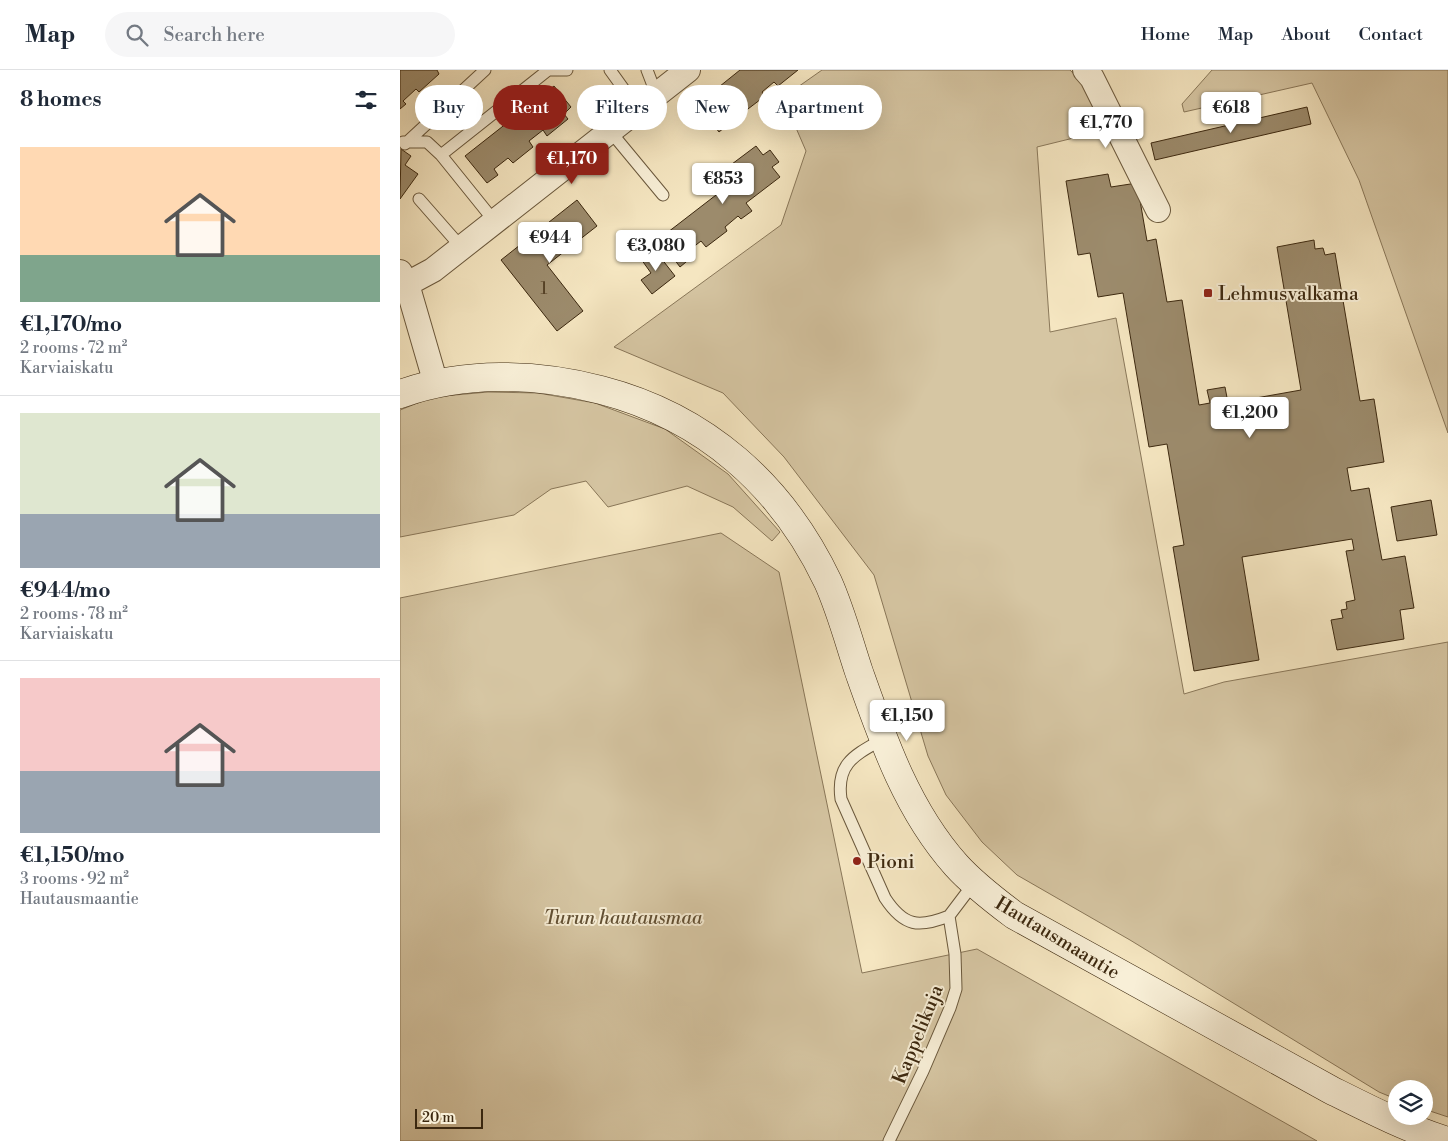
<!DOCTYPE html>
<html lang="en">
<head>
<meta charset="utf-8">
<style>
  body { margin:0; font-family:"Libre Bodoni",serif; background:#f6f6f7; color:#1f2937; height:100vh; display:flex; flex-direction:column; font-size:19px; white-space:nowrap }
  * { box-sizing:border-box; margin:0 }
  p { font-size:16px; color:#747a83 }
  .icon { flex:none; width:28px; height:28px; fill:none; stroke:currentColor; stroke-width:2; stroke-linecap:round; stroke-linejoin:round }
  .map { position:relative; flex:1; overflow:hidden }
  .drawer { display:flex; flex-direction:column; background:#fff; width:400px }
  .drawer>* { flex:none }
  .guide { position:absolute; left:15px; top:15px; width:475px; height:45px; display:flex; gap:10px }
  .controls { position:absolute; left:988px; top:1010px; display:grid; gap:10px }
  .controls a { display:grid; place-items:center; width:45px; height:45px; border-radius:50%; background:#fff; box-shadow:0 5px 20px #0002; font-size:25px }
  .scale { position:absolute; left:15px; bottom:12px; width:68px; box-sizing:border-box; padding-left:5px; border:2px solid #3c280f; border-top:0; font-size:14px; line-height:18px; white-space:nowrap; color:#3c280f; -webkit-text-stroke:4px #f8efd7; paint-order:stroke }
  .price { position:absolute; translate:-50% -42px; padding:0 11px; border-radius:5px; background:#fff; color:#222; font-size:16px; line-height:32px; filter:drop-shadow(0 1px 2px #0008) }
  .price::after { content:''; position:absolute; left:50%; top:30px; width:15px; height:11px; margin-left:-8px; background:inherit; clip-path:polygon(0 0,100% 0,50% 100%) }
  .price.selected { background:#8f2418; color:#fff }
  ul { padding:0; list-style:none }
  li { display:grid; align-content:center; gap:10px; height:265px; padding:0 20px }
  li+li { border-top:1px solid #e0e1e3 }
  li span { display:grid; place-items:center; height:155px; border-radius:0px; color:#555 }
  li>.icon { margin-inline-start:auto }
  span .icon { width:90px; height:90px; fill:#fffc; stroke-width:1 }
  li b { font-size:21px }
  h2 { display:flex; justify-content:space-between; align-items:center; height:60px; padding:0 20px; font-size:21px }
  .pill { padding:0 18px; border-radius:22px; background:#fff; box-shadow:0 5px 20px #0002; font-size:18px; line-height:45px }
  .pill.selected { background:#8f2418; color:#fff }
  header { display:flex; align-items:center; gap:30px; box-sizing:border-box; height:70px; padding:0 25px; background:#fff; border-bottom:1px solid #e0e1e3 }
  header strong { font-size:24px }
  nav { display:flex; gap:28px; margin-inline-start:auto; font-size:18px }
  .search { width:350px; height:45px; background:#f6f6f7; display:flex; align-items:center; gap:12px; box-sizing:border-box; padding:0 18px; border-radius:28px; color:#747a83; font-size:19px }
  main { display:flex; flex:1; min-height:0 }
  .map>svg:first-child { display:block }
  .green { fill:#d6c6a3; stroke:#897759 }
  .building { fill:#9c8b6c; stroke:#3c280f }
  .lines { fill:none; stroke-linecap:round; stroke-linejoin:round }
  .lane-casing { stroke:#6a583c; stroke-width:13 }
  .street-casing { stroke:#6a583c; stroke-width:26 }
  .secondary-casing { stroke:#3c280f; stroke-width:29 }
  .lane { stroke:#f8efd7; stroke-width:11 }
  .street { stroke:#f8efd7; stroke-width:24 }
  .secondary { stroke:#f8efd7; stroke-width:28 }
  .poi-dot { fill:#8f2418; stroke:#f8efd7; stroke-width:2 }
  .labels { text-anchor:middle; stroke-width:4; stroke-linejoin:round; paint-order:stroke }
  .number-label { font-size:16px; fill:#544126 }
  .poi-label { font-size:19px; fill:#3c280f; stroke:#f8efd7; text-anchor:start }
  .park-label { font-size:19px; font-style:italic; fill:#625034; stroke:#f8efd7 }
  .street-label { font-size:19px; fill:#3c280f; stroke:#f8efd7 }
</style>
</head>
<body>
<header>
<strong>Map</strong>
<div class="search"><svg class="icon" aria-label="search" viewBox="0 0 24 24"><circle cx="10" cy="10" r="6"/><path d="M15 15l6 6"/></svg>Search here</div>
<nav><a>Home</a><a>Map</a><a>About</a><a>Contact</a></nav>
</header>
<main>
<section class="drawer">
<h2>8 homes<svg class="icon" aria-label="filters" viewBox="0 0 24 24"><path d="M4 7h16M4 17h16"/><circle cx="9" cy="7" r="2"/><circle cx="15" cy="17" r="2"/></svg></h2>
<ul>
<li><span style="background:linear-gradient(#ffd9b3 70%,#7fa58c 0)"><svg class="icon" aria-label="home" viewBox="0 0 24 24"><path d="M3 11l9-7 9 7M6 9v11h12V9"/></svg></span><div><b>€1,170/mo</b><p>2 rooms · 72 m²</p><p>Karviaiskatu</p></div></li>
<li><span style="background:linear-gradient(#dfe7d0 65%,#9aa5b1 0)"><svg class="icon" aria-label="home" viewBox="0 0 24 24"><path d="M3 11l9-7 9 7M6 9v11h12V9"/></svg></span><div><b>€944/mo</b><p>2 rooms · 78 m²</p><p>Karviaiskatu</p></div></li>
<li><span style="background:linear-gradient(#f6c9c9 60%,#9aa5b1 0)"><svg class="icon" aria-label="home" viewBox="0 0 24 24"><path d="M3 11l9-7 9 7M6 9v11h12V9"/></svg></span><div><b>€1,150/mo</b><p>3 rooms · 92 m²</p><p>Hautausmaantie</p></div></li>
</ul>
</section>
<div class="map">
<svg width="1048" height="1071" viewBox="0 0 1048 1071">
  <rect width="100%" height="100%" fill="#f5e6c1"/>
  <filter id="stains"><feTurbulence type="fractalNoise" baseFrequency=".004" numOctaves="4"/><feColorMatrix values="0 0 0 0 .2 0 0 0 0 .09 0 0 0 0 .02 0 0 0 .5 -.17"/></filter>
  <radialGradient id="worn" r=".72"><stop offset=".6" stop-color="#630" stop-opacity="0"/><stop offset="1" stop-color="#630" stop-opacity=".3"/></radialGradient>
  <!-- green -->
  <path class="green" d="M422,0H670C690,20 694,35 698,62L637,77L650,262L716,248L784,624L824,612L1048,572V1047L1024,1039V1019H996V1029L979,1022L730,870L617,805L582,772L546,725L528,686L474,505L384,387L323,323L214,277L381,155L406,81L393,51L395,19Z
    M812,0H1048V363L959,110L912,13L784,42L782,34Z
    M88,322L138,323L195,333L265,359L328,404L380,462L372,471L333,437L287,416L208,437L186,411L151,419L114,445L0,467V340L33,327Z
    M321,463L379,502L462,903L577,879L917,1071H0V528Z"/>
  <!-- building -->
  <path class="building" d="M0,0H37L39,4L19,22L16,19L3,31L6,34L0,39Z
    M340,0H398L378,16L374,12L362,22L365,26L344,42L342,39L327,50L330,53L319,62L308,48L300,55L289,41Z
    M154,16L171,37L164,44L168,49L147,66L143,60L129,71L133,77L113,93L108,88L94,99L98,105L87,113L65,86Z
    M907,37L911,54L755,90L751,73Z
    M356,76L363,85L370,80L379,92L372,97L380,107L346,133L352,141L341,149L338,146L325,157L327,161L306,177L301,171L287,182L292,187L280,197L259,169L329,115L320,103Z
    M1,79L11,86L5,95L18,104L0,129Z
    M708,104L711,117L737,113L747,171L756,169L767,232L782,230L799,335L810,333L807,320L825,317L828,333L901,320L877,177L914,170L915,179L923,178L925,185L935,183L960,331L974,329L984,392L947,398L951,421L969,418L982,490L1005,486L1014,538L1000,540L1004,569L937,580L931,550L943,548L941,540L947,539L946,532L955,530L946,481L954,480L952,469L842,487L859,590L794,601L773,477L784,475L767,374L749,377L723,223L698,227L690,183L678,185L666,111Z
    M177,130L197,156L147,195L183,241L157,261L101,190Z
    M254,179L275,206L252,224L241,210L251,203L241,189Z
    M1031,430L1037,465L997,471L991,437Z"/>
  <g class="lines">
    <defs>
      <path id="lane" d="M146,0H167
        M210,0L238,39
        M247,0L252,13L260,22
        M210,61L263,125
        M3,72H27L41,85
        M5,74L85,0
        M19,129L62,178
        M95,152L41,85L147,1
        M483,669C455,685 436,693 441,729L485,828C504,857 519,858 549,846
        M489,1071L523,1001L550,938L556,919L555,884L549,846L574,813"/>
      <path id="street" d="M685,0L692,8L758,140
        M0,202L7,214L36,314
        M7,214L33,200L288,0"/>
      <path id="secondary" d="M0,324C64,301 136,303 201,320C305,347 382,415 428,512C441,541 449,572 459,602C483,670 507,740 556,795C573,814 594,830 614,845L931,1020C969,1039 1006,1058 1047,1071"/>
    </defs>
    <!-- lane casing -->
    <use href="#lane" class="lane-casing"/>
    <!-- street casing -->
    <use href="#street" class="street-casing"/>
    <!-- secondary casing -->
    <use href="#secondary" class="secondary-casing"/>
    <!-- lane -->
    <use href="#lane" class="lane"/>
    <!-- street -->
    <use href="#street" class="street"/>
    <!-- secondary -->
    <use href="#secondary" class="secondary"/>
  </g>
  <!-- markers -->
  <g class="poi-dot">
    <rect x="803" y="218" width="10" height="10" rx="2.5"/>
    <circle cx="457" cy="791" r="5"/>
  </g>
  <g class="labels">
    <!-- number labels -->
    <g class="number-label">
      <text x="144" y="224">1</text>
    </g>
    <!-- poi labels -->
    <g class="poi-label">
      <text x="818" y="230">Lehmusvalkama</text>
      <text x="467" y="798">Pioni</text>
    </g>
    <!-- park labels -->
    <g class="park-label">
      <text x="223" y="854">Turun hautausmaa</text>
    </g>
    <!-- street labels -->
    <g class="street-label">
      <text transform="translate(658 867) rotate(31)" y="7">Hautausmaantie</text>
      <text transform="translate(517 964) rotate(-68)" y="7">Kappelikuja</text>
    </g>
  </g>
  <rect width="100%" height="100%" filter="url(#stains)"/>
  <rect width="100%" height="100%" fill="url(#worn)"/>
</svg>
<div class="controls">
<a><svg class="icon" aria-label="layers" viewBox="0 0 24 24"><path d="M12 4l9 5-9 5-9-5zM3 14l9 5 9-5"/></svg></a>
</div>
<div class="scale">20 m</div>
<b class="price" style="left:831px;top:64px">€618</b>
<b class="price" style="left:706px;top:79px">€1,770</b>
<b class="price selected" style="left:172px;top:115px">€1,170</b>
<b class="price" style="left:323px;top:135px">€853</b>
<b class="price" style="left:150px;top:194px">€944</b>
<b class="price" style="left:256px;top:202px">€3,080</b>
<b class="price" style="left:850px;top:369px">€1,200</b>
<b class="price" style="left:507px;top:672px">€1,150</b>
<div class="guide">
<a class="pill">Buy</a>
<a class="pill selected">Rent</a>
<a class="pill">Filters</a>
<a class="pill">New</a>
<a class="pill">Apartment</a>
</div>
</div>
</main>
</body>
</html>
